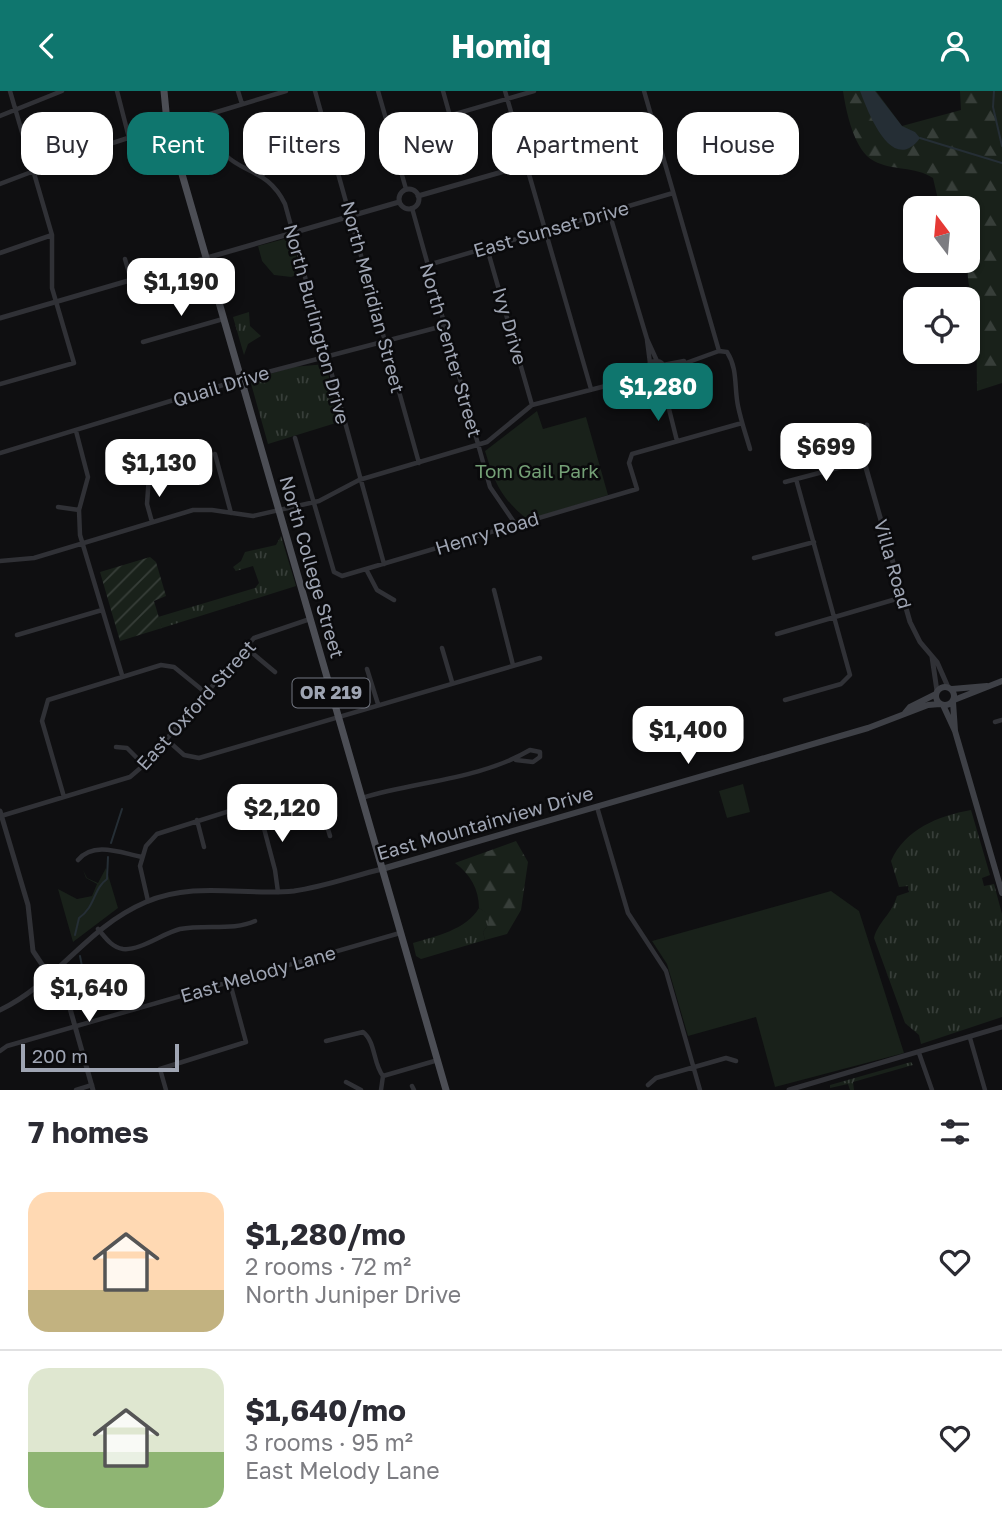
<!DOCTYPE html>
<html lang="en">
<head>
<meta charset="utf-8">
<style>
  body { margin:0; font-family:"Golos Text",sans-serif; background:#f2f2f3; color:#2b2b33; height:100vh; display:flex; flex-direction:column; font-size:26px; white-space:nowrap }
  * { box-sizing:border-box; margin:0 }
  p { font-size:23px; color:#7c7c81 }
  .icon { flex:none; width:38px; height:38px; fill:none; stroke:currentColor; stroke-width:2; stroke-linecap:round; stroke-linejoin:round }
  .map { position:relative; height:999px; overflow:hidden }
  .panel { display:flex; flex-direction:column; background:#fff; flex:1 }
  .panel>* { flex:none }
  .hud { position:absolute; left:21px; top:21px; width:961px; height:63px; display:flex; gap:14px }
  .needle { width:46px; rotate:344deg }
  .tools { position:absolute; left:903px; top:105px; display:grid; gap:14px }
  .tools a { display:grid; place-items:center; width:77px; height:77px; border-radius:14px; background:#fff; box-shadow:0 2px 5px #0004; font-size:35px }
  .scale { position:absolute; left:21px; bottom:18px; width:158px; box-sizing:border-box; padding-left:7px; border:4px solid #9fa5b3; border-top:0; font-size:19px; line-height:24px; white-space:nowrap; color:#9fa5b3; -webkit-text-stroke:5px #0a0a0c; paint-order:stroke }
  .price { position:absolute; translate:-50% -60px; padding:0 16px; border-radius:14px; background:#fff; color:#222; font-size:23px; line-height:46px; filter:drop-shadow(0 2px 4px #0008) }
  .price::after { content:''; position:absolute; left:50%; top:42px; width:21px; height:16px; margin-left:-10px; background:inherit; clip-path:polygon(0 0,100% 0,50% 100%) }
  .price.on { background:#0f766e; color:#fff }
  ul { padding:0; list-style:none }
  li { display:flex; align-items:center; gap:21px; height:175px; padding:0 28px }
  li+li { border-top:2px solid #e1e1e2 }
  li span { display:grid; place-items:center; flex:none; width:196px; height:140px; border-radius:21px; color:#555 }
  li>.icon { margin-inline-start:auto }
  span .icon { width:84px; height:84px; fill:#fffc; stroke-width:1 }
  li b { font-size:30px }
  h2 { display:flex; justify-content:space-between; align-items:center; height:84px; padding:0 28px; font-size:30px }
  .tag { padding:0 24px; border-radius:21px; background:#fff; box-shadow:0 2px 5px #0004; font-size:24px; line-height:63px }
  .tag.on { background:#0f766e; color:#fff }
  header { display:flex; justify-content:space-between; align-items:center; height:91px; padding:0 28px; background:#0f766e; color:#fff; font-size:32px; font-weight:700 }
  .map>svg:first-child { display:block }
  .grass { fill:url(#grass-tufts) }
  .forest { fill:url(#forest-firs) }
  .park { fill:#19211a }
  .garden { fill:url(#garden-furrows) }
  .water { fill:#252e35 }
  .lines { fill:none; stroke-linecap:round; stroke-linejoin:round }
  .stream { stroke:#252e35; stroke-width:2 }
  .minor { stroke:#303136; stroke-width:4.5 }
  .tertiary { stroke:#303136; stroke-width:5 }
  .secondary { stroke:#3e4046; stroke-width:6 }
  .primary { stroke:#4c4e55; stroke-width:7 }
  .labels { text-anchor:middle; stroke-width:5; stroke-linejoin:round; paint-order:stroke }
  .shield { fill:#0a0a0c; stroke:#727681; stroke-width:2 }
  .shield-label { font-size:18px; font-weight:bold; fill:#9fa5b3 }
  .street-label { font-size:19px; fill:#9fa5b3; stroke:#0a0a0c }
  .park-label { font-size:19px; fill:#74a076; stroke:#0a0a0c }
</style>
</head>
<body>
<header><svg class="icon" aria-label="back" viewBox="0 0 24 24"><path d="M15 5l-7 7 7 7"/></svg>Homiq<svg class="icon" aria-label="person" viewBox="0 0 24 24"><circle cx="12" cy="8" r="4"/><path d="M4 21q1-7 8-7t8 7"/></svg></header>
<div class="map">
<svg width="1002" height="999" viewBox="0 0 1002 999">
  <defs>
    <pattern id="grass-tufts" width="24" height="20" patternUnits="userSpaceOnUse" patternTransform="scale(1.75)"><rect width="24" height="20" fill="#19211a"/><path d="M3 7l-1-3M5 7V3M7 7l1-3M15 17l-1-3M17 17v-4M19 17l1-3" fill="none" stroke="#373e39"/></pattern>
    <pattern id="forest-firs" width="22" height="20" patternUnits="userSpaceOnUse" patternTransform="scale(1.75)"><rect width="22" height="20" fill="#19211a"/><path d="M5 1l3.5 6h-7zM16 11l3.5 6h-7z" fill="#373e39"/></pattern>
    <pattern id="garden-furrows" width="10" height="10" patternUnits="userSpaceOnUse" patternTransform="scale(1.75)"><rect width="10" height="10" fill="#19211a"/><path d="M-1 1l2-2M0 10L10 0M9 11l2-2" fill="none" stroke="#373e39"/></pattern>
  </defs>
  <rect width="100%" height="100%" fill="#0f0f11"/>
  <!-- grass -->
  <path class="grass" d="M249,221L250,235L261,245L248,253L244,264L233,226Z
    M326,273L339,331L268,353L250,289L293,276Z
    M281,445L296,495L162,537L158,526L255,497L259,492L253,475L236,480L233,476L241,470L245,461L276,454Z
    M971,719L990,784L982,787L984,795L994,793L1002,823V926L921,953L919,944L905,932L874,847C878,831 892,823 897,805L909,801L908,795L899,796L891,770C905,738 938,725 971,719Z
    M479,817L490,824L488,834L483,841L485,849L421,868L416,865L413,852C436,845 466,839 479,817Z
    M911,971L913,974L853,991L854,999H850L848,993L830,997V994Z"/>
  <!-- forest -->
  <path class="forest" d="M843,0H876L902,35L961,19L960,0H1002V292L977,300L976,208C965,192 970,189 966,173L962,170H968V117H940L933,87C915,75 892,80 874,70C854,60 846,20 843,0Z
    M516,750L528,771L521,819L507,843L485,849L483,841L488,834L489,824L479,817C479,798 470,783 455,772Z"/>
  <!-- park -->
  <path class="park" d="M288,147L292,151L301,182L291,186L274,184L262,170L258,155Z
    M537,320L543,338L586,326L608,404L528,429C501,407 495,393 485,360Z
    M743,693L750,721L727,727L719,700Z
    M106,777L118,817L73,851L58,798L77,808L92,805L97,793L86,787L83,779L87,787L98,792Z
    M831,800L859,820L904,962L775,996L756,926L688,945L667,873L652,850Z"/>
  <!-- garden -->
  <path class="garden" d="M150,466L156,471L166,505L154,510L162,537L120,550L100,481Z"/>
  <!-- water -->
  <path class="water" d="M860,0H875L902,35L915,41L920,47C892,85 868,21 860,0Z"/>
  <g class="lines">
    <!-- stream -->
    <path class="stream" d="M994,0L993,16L1002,55
      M920,47L1002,72
      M111,752L122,718
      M75,844L79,827C96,815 93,798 107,788L108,766
      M80,865L86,896"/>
    <!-- minor -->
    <path class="minor" d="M117,0L136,74
      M238,0L242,13
      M286,0L210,23L207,30C225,91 262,66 285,113L384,473
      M315,0L419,372
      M378,0L406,98
      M443,0L450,25
      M505,0L591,298
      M644,0L719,260
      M0,25L62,0
      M390,42L534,0
      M94,58L128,47
      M262,85L273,64
      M0,93L34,80
      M412,117L490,396L516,434
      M609,121L647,248L657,270
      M487,157L532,314
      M0,162L52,144
      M125,168L131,189
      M428,174L673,102
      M647,249L650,272
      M143,251L223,228
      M719,260L727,261C738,278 734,296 738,315C741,330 746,344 750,358
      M647 279a9 9 0 1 1 18 0a9 9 0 1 1-18 0Z
      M663,274L684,270
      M664,280L719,260
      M661,286L677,350
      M626,287L647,278
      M655,287L663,306
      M0,293L74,272L52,197V144L10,0
      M76,340L88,386L79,419L80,444L122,584
      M295,347L334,481L342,485L637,398L629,372L632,363L742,332
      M0,362L249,286L443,235
      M215,363L231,422
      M149,385L147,413L152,431
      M785,391L864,370
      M58,416L79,419
      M754,467L814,451
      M0,470L34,467L193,419H212L253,425L319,410L359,389L487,351L532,314L648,284
      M366,478L377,499L394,509
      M494,499L513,574
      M777,543L903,506
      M17,544L102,519
      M245,556L275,581
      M442,557L452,591
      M367,578L378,613
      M785,609L841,593L850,584L796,388
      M995,631L1002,629
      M166,648L184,664L199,667L540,567
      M116,656L127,657L144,674
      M64,706L42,630L48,609L161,574L174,576L206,602
      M362,707C417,690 479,689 530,659L540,661V666L533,671L516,669
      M257,711L275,779L278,801
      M597,716L628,822L666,880L700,999
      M1,725L130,686L144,674L254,547L310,528
      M197,729L204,756
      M78,769C94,750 121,762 142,766
      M148,810L140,775L146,755L157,743L296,699L305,700L319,708L330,745
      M98,838C105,846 111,856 123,858C140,860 163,842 180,838C204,833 234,840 255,830
      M970,947L985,999
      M326,950L363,941C376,951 373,973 383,985
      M0,960L7,955L400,842
      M919,962L932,999
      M383,985L438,969
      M346,991L361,999
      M648,994L656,987L726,967L736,970
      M412,995L414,999
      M76,999L92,994
      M166,999L160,978L246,951L230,892
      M381,999L383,985"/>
    <!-- tertiary -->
    <path class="tertiary" d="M399 108a10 10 0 1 1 20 0a10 10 0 1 1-20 0Z
      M418,105L655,37
      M0,227L399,111
      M867,334L864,370L910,531L920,551L937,571L948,596
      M932,566L937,600
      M0,720L28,814L33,860L69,914L93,999
      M0,919C57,892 85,837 146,811C195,790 243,805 294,800C324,796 353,785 382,778
      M789,999L1002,936"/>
    <!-- secondary -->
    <path class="secondary" d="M936 605a9 9 0 1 1 18 0a9 9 0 1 1-18 0Z
      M952,598L987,595
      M954,609L1002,590
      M953,611L955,640L1002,802
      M943,614L955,640
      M905,622L910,616L936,603
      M382,778L868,637L928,614L940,613"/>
    <!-- primary -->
    <path class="primary" d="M164,0L167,31L446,999"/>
  </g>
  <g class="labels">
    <!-- shield labels -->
    <rect class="shield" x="292.5" y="587.5" width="77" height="29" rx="5"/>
    <g class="shield-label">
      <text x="331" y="608">OR 219</text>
    </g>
    <!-- street labels -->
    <g class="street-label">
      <text transform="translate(551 138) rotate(-16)" y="7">East Sunset Drive</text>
      <text transform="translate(373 206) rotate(75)" y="7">North Meridian Street</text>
      <text transform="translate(317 233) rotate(75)" y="7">North Burlington Drive</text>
      <text transform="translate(510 235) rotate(74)" y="7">Ivy Drive</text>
      <text transform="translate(451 259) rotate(74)" y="7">North Center Street</text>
      <text transform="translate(221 295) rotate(-17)" y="7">Quail Drive</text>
      <text transform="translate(487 442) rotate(-17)" y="7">Henry Road</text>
      <text transform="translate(893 473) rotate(74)" y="7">Villa Road</text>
      <text transform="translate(312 476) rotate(74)" y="7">North College Street</text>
      <text transform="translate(196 614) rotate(-48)" y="7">East Oxford Street</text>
      <text transform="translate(485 732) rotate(-16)" y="7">East Mountainview Drive</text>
      <text transform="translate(258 883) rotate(-16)" y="7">East Melody Lane</text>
    </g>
    <!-- park labels -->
    <g class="park-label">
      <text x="537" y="387">Tom Gail Park</text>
    </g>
  </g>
</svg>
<div class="tools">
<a><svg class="needle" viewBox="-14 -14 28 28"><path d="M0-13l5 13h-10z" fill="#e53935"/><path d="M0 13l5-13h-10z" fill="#7c7c81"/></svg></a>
<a><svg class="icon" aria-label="locate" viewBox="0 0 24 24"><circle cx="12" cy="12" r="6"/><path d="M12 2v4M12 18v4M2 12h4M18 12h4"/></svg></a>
</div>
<div class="scale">200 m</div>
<b class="price" style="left:181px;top:227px">$1,190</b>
<b class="price on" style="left:658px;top:332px">$1,280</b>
<b class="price" style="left:826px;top:392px">$699</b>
<b class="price" style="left:159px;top:408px">$1,130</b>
<b class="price" style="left:688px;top:675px">$1,400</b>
<b class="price" style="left:282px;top:753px">$2,120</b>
<b class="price" style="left:89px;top:933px">$1,640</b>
<div class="hud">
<a class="tag">Buy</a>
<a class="tag on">Rent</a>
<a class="tag">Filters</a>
<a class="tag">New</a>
<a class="tag">Apartment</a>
<a class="tag">House</a>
</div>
</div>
<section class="panel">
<h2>7 homes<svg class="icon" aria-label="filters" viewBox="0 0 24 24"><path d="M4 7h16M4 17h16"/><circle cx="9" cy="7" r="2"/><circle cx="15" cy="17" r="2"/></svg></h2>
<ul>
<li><span style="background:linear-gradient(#ffd9b3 70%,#c2b280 0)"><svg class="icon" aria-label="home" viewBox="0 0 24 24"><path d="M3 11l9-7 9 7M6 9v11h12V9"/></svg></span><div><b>$1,280/mo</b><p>2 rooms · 72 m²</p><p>North Juniper Drive</p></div><svg class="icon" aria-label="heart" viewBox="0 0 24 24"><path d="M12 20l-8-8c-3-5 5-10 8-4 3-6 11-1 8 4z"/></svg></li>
<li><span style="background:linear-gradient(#dfe7d0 60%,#8fb573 0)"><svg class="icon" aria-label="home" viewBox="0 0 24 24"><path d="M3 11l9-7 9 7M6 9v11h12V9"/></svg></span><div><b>$1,640/mo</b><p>3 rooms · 95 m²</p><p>East Melody Lane</p></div><svg class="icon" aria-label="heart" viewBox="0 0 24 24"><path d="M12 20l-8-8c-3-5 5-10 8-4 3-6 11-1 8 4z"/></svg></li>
</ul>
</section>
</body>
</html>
